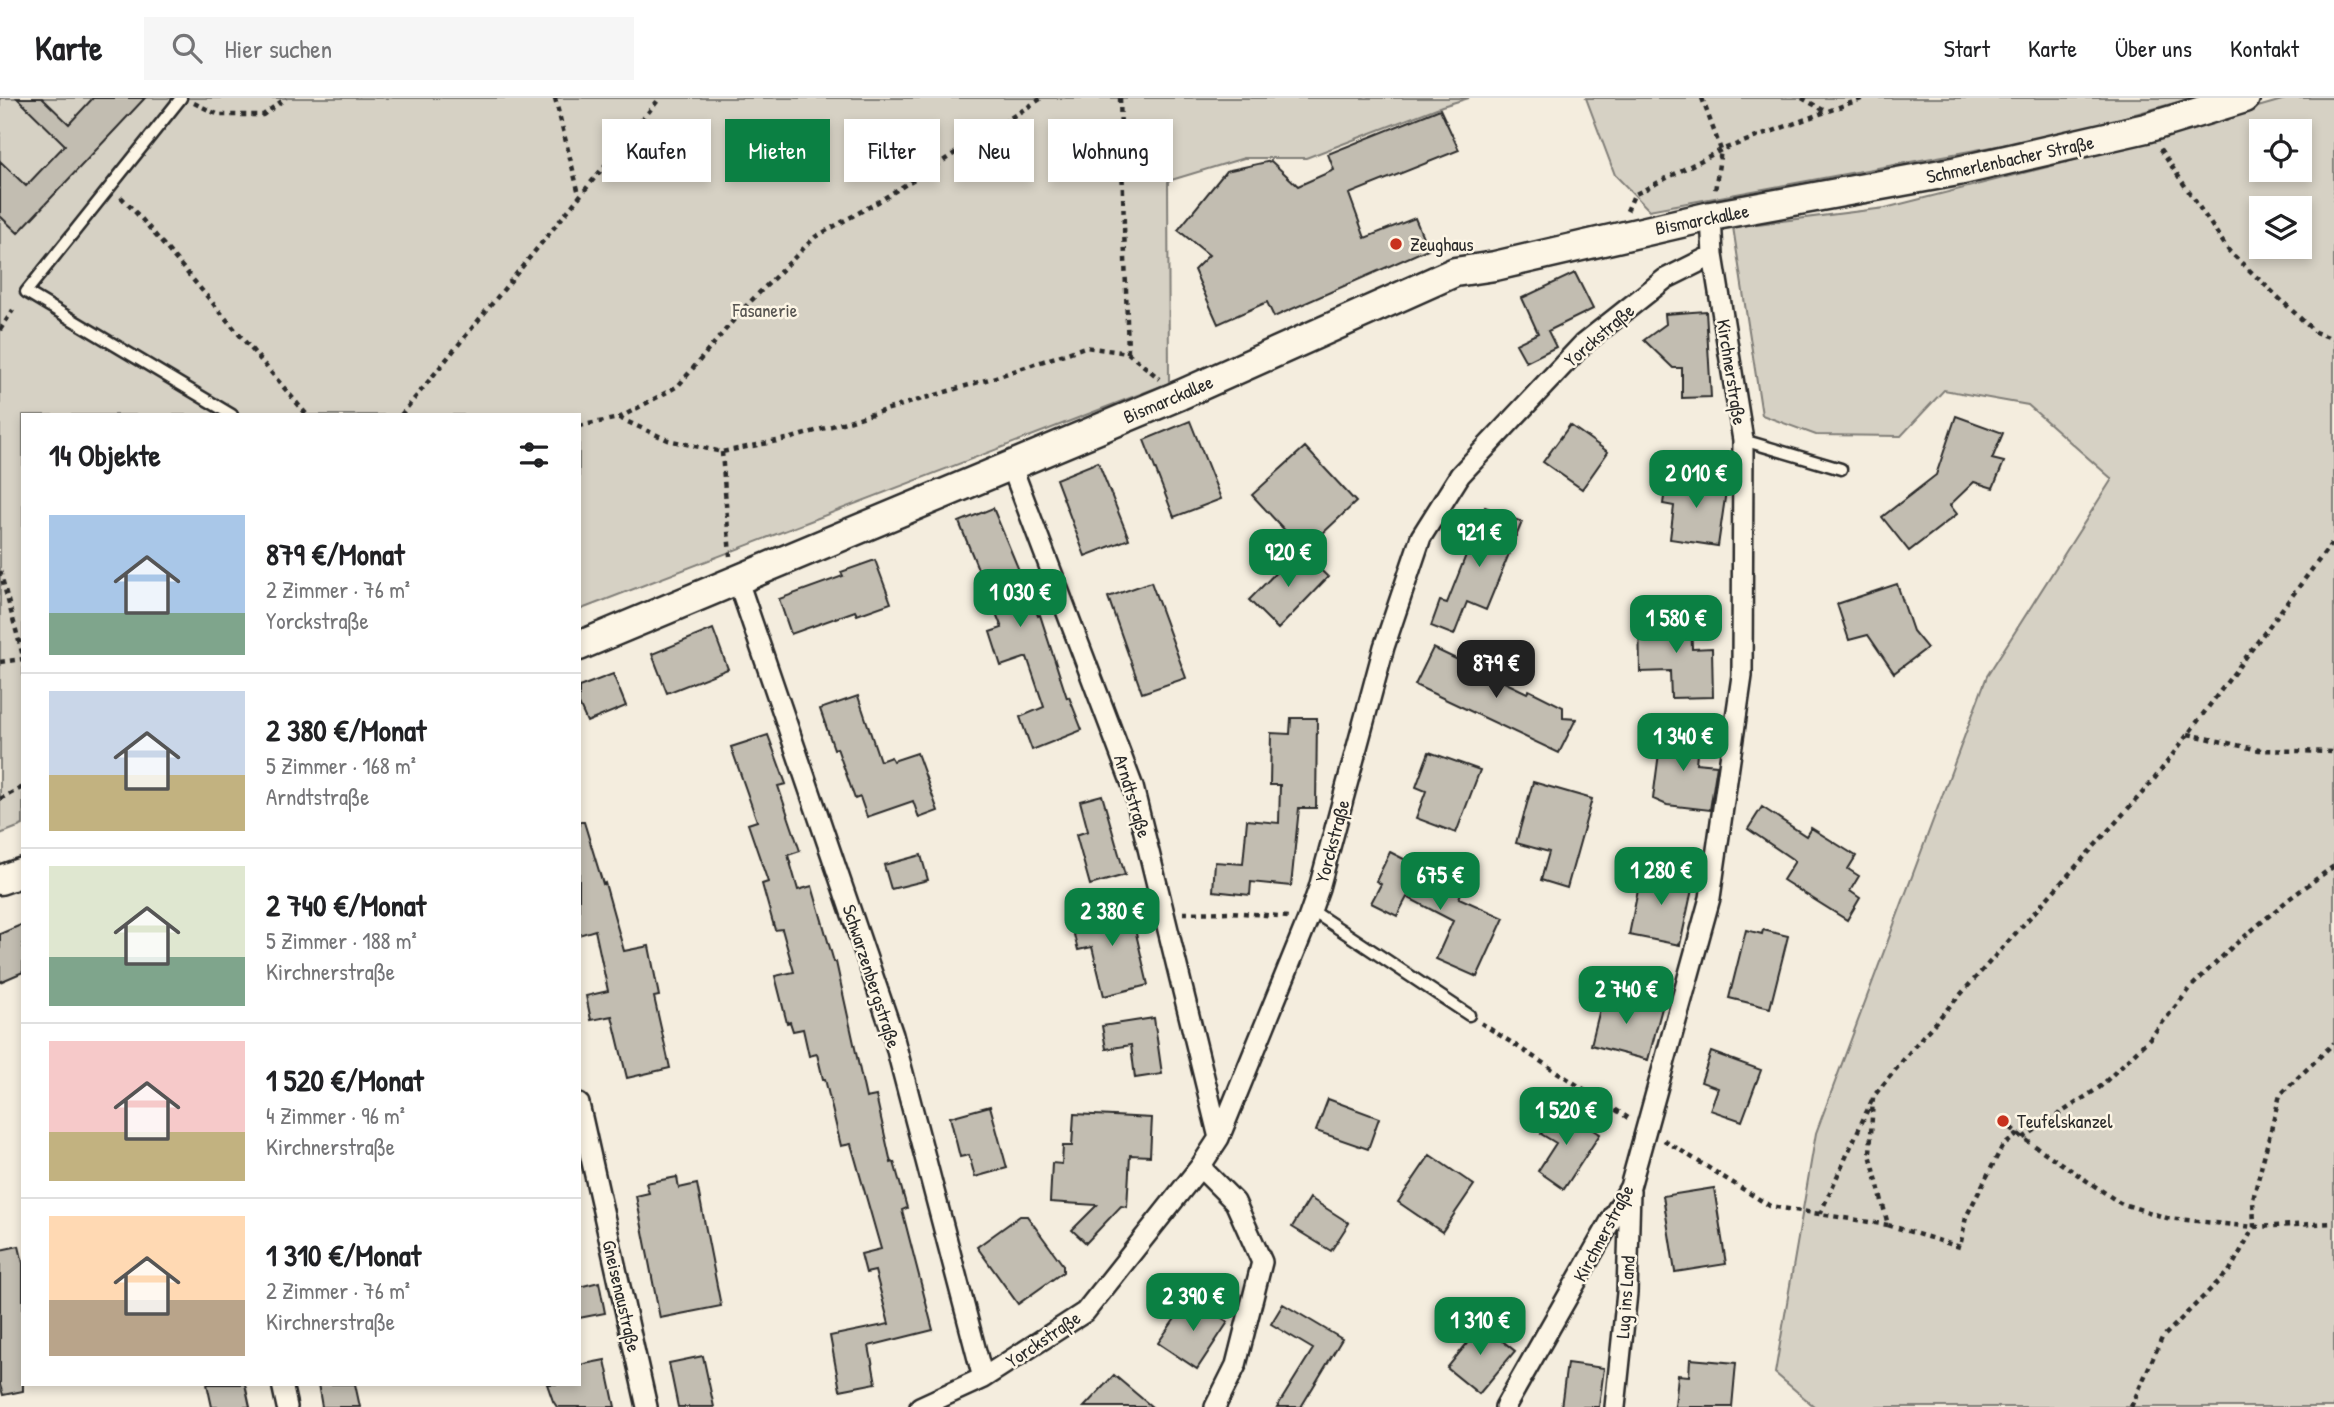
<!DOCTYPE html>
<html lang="de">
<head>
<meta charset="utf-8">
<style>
  body { margin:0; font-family:"Patrick Hand",sans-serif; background:#f6f6f6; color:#202124; height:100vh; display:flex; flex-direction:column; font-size:26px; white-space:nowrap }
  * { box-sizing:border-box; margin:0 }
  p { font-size:23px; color:#757577 }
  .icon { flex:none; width:38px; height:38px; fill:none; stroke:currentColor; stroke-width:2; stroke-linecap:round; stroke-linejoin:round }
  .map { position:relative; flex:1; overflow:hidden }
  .details { position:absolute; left:21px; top:315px; width:560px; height:973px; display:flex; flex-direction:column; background:#fff; border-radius:0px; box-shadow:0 4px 10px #0003 }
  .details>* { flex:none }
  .guide { position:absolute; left:602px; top:21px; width:665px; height:63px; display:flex; gap:14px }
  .buttons { position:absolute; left:2249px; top:21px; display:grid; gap:14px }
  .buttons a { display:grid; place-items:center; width:63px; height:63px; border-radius:0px; background:#fff; box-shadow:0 4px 10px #0003; font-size:35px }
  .price { position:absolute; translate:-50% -60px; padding:0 16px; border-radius:14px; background:#0b8043; color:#fff; font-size:23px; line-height:46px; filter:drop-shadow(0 2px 4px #0008) }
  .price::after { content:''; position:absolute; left:50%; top:42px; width:21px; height:16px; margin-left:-10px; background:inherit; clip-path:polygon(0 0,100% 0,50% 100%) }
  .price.selected { background:#222; color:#fff }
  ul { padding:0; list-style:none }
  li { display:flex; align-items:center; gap:21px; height:175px; padding:0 28px }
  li+li { border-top:2px solid #e0e0e0 }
  li span { display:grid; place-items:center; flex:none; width:196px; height:140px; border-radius:0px; color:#555 }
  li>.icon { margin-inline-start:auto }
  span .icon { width:84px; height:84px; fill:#fffc; stroke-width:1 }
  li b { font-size:30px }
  h2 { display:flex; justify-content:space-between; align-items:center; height:84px; padding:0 28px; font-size:30px }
  .tag { padding:0 24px; border-radius:0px; background:#fff; box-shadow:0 4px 10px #0003; font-size:24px; line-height:63px }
  .tag.selected { background:#0b8043; color:#fff }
  header { display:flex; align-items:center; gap:42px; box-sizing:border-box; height:98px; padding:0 35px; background:#fff; border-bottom:2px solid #e0e0e0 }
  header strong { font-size:33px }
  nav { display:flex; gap:38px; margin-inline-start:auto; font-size:24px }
  .search { width:490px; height:63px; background:#f6f6f6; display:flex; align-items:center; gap:18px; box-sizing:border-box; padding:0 24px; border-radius:0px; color:#757577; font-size:26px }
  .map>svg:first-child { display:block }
  .green { fill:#d6d1c4; stroke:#807e78; stroke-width:2; fill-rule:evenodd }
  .building { fill:#c2bdb1; stroke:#2b2b2b; stroke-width:2 }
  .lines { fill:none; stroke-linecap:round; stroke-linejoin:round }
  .lane-casing { stroke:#2b2b2b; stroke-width:15 }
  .street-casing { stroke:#2b2b2b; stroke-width:24 }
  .secondary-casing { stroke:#2b2b2b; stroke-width:33 }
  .path { stroke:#2b2b2b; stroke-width:4.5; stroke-dasharray:5 5; stroke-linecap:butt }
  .lane { stroke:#fcf5e5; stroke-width:10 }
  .street { stroke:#fcf5e5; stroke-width:19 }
  .secondary { stroke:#fcf5e5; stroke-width:28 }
  .poi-dot { fill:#c8321e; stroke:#fcf5e5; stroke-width:2.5 }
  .labels { text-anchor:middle; stroke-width:5; stroke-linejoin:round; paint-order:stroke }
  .street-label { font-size:19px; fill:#2b2b2b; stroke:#fcf5e5 }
  .poi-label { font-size:19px; fill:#2b2b2b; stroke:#fcf5e5; text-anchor:start }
  .park-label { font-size:19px; fill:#565451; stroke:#fcf5e5 }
</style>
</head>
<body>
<header>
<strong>Karte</strong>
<div class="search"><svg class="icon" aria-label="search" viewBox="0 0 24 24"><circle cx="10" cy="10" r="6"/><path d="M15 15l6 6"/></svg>Hier suchen</div>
<nav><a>Start</a><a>Karte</a><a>Über uns</a><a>Kontakt</a></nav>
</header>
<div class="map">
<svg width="2334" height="1309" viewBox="0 0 2334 1309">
  <rect width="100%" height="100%" fill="#f4edde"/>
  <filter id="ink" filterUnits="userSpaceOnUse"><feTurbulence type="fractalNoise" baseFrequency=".0143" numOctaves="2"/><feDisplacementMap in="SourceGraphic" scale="14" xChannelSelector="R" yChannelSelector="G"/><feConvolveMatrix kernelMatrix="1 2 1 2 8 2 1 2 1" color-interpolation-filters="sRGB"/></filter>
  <g filter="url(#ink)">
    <!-- green -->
    <path class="green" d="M0,0H1469L1442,8L1306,60H1244L1168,83L1169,285L579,512V317H23V727L0,736Z
      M1586,0H2192L2068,35L1649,112L1615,77Z
      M2289,0H2334V1309H1815L1775,1275L1816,1035L1987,578L2112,381L2028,307L1944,292L1901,338L1816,337L1762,317L1733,129L1885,110L2063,65ZM2261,33H2300V72H2261ZM2261,110H2300V149H2261Z"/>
    <!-- building -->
    <path class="building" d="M17,0H42L69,26L93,0H145L18,135L0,118V63L26,88L65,47Z
      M1440,11L1459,52L1349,96L1365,140L1415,120L1428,151L1274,219L1267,204L1218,226L1194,172L1209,157L1178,132L1226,73L1271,63L1298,88L1334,72L1328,56Z
      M1575,175L1593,211L1548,233L1556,249L1526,264L1516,246L1538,235L1522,200Z
      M1706,213L1711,299L1682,300V270H1673L1644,242L1666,226L1665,216Z
      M1956,318L2003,335L1992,361L2004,364L1993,390L1974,384L1950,407L1957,416L1909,453L1882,419L1936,377Z
      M1190,323L1221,401L1174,419L1144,342Z
      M1570,327L1608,354L1582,391L1543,364Z
      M1305,349L1356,404L1304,453L1252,397Z
      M1098,364L1129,441L1085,458L1056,381Z
      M1667,378L1727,386L1718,448L1670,441L1674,408L1663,406Z
      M1485,409L1522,424L1486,512L1467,504L1454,537L1431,528L1440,503L1447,505Z
      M993,410L1038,518L1040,517L1067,600L1069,599L1082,632L1032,652L1020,619L1044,609L1027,559L1001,568L990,534L1002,530L959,424Z
      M1299,451L1328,479L1278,531L1249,502Z
      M875,462L891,505L857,517L855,513L791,536L779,501L843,478L841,474Z
      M1151,484L1186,580L1142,595L1108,499Z
      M1897,486L1913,533L1927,550L1894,575L1868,537L1849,542L1837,506Z
      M1691,517L1692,551L1712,550L1713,599L1671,600L1670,573L1640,574L1639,519Z
      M713,531L728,571L667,595L652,556Z
      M1433,550L1527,595L1529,592L1563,609V620L1576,621L1559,655L1415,587Z
      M613,576L626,608L587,624L579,606V589Z
      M858,598L880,663L891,659L893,663L917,655L938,713L919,720L913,703L867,719L860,699L855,701L837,650L834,651L820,611Z
      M1291,620H1317L1316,710H1299L1291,788L1251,784L1250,797L1213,793L1215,764L1243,766L1247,722L1279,725L1280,687H1270L1271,635L1290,636Z
      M1662,632L1699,637L1696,665L1717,667L1710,712L1667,707L1653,701Z
      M768,637L786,686L778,688L800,753L788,757L798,792L812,788L834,864H836L866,1000L876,998L891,1065L894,1064L907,1110L902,1112L933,1232L869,1248L876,1285L840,1292L830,1238L889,1226L875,1173L866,1175L861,1156L881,1151L851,1046L841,1048L825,981H823L817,956L809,958L803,931L793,933L790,924L787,925L775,878L794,874L782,831L775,832L762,786L768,784L748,726L757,723L731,649Z
      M1429,654L1480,672L1456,735L1416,720L1426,693L1416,689Z
      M1533,684L1592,701L1567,790L1541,782L1549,754L1516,745Z
      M1102,697L1125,777L1090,787L1076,737L1088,733L1080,703Z
      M1762,709L1806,738L1811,730L1856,758L1848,771L1859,778L1850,793L1860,800L1847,822L1783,782L1795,763L1748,731Z
      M579,724H584L603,786L605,785L624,853L649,848L659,898L654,899L670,970L627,980L612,918L591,922L586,898L608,893L595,832L579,837Z
      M1390,754L1463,791L1459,800L1504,820L1477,879L1436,861L1453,823L1407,799L1397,818L1371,805L1381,786L1376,783Z
      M921,757L928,782L891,791L884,767Z
      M1642,772L1694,782L1680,847L1629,837Z
      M1106,800L1111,819L1131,814L1148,887L1104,898L1092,849L1078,852L1072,829L1089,825L1084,806Z
      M23,826V874L0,884V836Z
      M1746,832L1762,836L1763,832L1788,838L1770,910L1729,900Z
      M1604,895L1662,910L1648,962L1591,947Z
      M1154,920L1162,976L1135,980L1131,947L1106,951L1102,928Z
      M1711,954L1761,972L1742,1023L1710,1012L1718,990L1701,984Z
      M1328,1001L1379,1020L1368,1051L1316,1033Z
      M990,1008L1007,1070L975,1079L969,1057L960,1059L950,1019Z
      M1559,1009L1600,1036L1564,1091L1538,1073L1556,1045L1541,1036Z
      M1074,1016L1152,1020L1150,1058L1130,1057L1127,1109L1121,1108L1086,1145L1072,1132L1097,1107L1050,1104L1052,1065L1062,1066L1063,1048H1072Z
      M1430,1057L1474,1087L1442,1134L1398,1104Z
      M677,1079L679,1090L697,1086L721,1208L660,1220L636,1098L649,1095L646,1085Z
      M1714,1090L1726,1166L1675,1174L1663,1098Z
      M1310,1100L1349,1125L1331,1153L1292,1129Z
      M1020,1118H1027L1063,1167V1174L1018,1206L977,1149Z
      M19,1148L23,1165V1293L3,1297L0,1287V1152Z
      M599,1184L605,1215L579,1220V1189Z
      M1190,1199L1228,1224L1197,1271L1158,1245Z
      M1283,1206L1342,1241L1301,1309H1277L1313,1251L1271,1226Z
      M1475,1221L1515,1253L1479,1296L1447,1270L1469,1243L1462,1237Z
      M703,1258L714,1309H678L669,1265Z
      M1690,1261L1736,1265L1732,1309H1675L1678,1277L1689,1278Z
      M605,1262L615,1309H557L553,1303L547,1286H579V1267Z
      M1567,1265L1604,1270L1599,1309H1561Z
      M1114,1277L1152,1309H1084Z
      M207,1286H245L250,1309H212Z
      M318,1286H355L360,1309H322Z"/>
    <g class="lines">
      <defs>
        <path id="lane" d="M181,0L26,194L232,317
          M1743,342L1841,371
          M1311,812L1469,917"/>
        <path id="street" d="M1011,367L1133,689L1219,1040
          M738,483L893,937L983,1280
          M579,1006L647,1309
          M1200,1069L1235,1104L1262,1164L1236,1267L1215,1309
          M282,1286L287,1309
          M920,1309L983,1280L1085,1214L1200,1069L1219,1040L1308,821L1319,790L1384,549L1421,439L1460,377L1583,246L1665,181L1713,157
          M1505,1309L1630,1089L1710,800L1742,578L1743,342L1713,157L1711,118
          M1615,1309L1627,1195L1630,1093"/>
        <path id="secondary" d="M579,548L1180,297L1455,174L1495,168L1711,118L1958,73L2146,30L2245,0
          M0,782L23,774"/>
      </defs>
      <!-- lane casing -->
      <use href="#lane" class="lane-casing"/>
      <!-- street casing -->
      <use href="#street" class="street-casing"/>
      <!-- secondary casing -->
      <use href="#secondary" class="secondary-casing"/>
      <!-- path -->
      <path class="path" d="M555,0L579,96
        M1120,0L1128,255
        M1702,0L1721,52L1715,93
        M1802,0L1825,13
        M194,5L219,17H263L286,0
        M2160,51L2229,153L2315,234L2334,241
        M121,99L141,120L307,317
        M1627,113L1634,97L1721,52L1864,0
        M0,232L13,212
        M401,317L660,0
        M619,320L668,342L722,354L792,340L999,278L1085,249L1128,255L1160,281
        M579,328L619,320L678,288L743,211L815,139L878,104L1042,0
        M722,354L730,458
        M0,473L23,558
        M0,564L23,561
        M2188,636L2259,652L2334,654
        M0,701L23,689
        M1183,815L1231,814L1289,819
        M1481,925L1630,1021
        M2003,1023L2023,1040L2120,1105L2167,1120L2254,1129L2334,1125
        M2018,1036L2002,1049L1966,1119L1960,1149L1888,1127L1870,1056L1873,999L1923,938L2152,684L2334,442
        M2023,1040L2100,989L2150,940L2193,887L2231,850L2289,801L2334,768
        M1664,1042L1770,1108L1888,1127
        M1820,1116L1872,1002
        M2131,1309L2162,1240L2230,1172L2254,1129L2253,1101L2280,997L2334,945"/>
      <!-- lane -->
      <use href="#lane" class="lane"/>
      <!-- street -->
      <use href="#street" class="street"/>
      <!-- secondary -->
      <use href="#secondary" class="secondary"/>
    </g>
  </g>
  <!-- markers -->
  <g class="poi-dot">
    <circle cx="1396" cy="146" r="7"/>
    <circle cx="2003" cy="1023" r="7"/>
  </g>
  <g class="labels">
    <!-- street labels -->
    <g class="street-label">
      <text transform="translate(2010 61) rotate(-12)" y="7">Schmerlenbacher Straße</text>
      <text transform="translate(1702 121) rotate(-11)" y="7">Bismarckallee</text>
      <text transform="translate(1599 237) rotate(-41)" y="7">Yorckstraße</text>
      <text transform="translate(1732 274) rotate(81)" y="7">Kirchnerstraße</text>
      <text transform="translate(1168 301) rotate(-23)" y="7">Bismarckallee</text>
      <text transform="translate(1133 698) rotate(73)" y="7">Arndtstraße</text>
      <text transform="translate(1332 743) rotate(-75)" y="7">Yorckstraße</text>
      <text transform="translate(872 878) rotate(72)" y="7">Schwarzenbergstraße</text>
      <text transform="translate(1603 1135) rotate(-62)" y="7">Kirchnerstraße</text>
      <text transform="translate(622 1198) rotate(77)" y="7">Gneisenaustraße</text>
      <text transform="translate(1625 1199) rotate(-86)" y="7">Lug ins Land</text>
      <text transform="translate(1043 1241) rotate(-34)" y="7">Yorckstraße</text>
    </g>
    <!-- poi labels -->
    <g class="poi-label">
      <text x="1410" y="153">Zeughaus</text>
      <text x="2017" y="1030">Teufelskanzel</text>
    </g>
    <!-- park labels -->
    <g class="park-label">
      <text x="765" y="219">Fasanerie</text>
    </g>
  </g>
</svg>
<div class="buttons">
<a><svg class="icon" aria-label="locate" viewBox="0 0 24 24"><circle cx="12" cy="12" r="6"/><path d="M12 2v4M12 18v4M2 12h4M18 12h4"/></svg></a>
<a><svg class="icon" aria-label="layers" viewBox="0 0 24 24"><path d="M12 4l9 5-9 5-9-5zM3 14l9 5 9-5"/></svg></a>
</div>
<b class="price" style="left:1696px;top:412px">2 010 €</b>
<b class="price" style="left:1479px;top:471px">921 €</b>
<b class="price" style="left:1288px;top:491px">920 €</b>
<b class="price" style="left:1020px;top:531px">1 030 €</b>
<b class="price" style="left:1676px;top:557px">1 580 €</b>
<b class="price selected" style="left:1496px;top:602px">879 €</b>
<b class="price" style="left:1683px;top:675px">1 340 €</b>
<b class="price" style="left:1661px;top:809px">1 280 €</b>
<b class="price" style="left:1440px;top:814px">675 €</b>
<b class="price" style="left:1112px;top:850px">2 380 €</b>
<b class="price" style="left:1626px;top:928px">2 740 €</b>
<b class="price" style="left:1566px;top:1049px">1 520 €</b>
<b class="price" style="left:1193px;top:1235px">2 390 €</b>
<b class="price" style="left:1480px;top:1259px">1 310 €</b>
<div class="guide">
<a class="tag">Kaufen</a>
<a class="tag selected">Mieten</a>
<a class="tag">Filter</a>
<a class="tag">Neu</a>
<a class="tag">Wohnung</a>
</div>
<section class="details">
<h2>14 Objekte<svg class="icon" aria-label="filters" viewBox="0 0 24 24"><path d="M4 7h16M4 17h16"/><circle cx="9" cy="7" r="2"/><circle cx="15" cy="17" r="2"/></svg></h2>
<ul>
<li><span style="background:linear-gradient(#a9c7e8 70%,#7fa58c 0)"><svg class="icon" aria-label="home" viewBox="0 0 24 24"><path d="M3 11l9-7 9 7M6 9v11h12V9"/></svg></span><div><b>879 €/Monat</b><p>2 Zimmer · 76 m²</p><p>Yorckstraße</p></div></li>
<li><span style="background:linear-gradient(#c9d6e8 60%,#c2b280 0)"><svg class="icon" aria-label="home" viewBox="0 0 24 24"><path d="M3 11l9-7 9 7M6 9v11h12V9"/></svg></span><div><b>2 380 €/Monat</b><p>5 Zimmer · 168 m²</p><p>Arndtstraße</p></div></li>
<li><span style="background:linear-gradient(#dfe7d0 65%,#7fa58c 0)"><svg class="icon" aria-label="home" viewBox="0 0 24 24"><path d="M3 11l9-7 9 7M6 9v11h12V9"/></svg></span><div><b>2 740 €/Monat</b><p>5 Zimmer · 188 m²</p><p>Kirchnerstraße</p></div></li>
<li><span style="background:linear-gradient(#f6c9c9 65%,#c2b280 0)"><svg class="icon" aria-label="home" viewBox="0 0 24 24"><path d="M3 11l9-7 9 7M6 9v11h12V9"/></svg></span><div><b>1 520 €/Monat</b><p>4 Zimmer · 96 m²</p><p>Kirchnerstraße</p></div></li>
<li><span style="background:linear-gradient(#ffd9b3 60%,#b9a48a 0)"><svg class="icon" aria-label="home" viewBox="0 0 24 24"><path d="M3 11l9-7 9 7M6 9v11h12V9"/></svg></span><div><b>1 310 €/Monat</b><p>2 Zimmer · 76 m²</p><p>Kirchnerstraße</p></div></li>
</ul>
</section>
</div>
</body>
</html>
